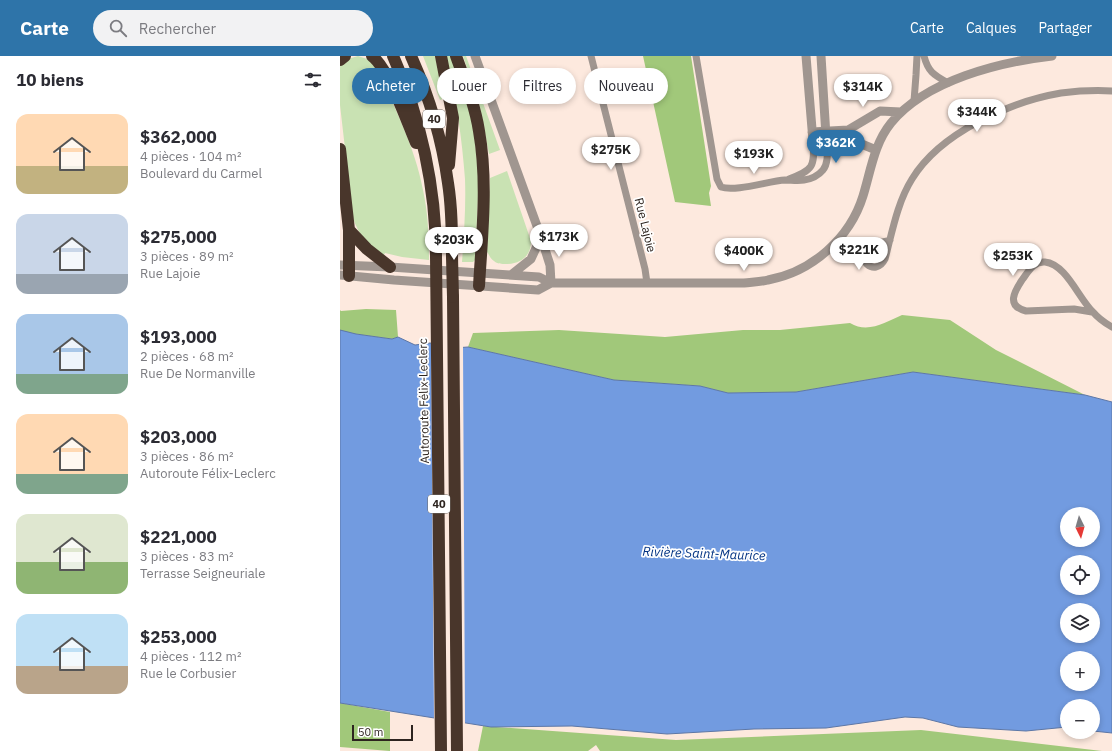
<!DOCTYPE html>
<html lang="fr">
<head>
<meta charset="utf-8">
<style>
  body { margin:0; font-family:"IBM Plex Sans",sans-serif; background:#f2f2f3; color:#2b2b33; height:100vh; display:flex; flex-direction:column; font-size:15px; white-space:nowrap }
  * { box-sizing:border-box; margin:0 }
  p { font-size:13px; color:#7c7c81 }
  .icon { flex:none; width:22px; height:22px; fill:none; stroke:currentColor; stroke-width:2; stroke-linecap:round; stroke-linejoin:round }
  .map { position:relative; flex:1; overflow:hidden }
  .sheet { display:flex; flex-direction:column; background:#fff; width:340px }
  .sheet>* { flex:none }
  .top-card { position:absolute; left:12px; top:12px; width:380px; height:36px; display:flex; gap:8px }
  .needle { width:26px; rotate:175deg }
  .controls { position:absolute; left:720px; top:451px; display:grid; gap:8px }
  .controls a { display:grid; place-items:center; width:40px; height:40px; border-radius:50%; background:#fff; box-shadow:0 2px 6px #0003; font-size:20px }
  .scale { position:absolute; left:12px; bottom:10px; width:61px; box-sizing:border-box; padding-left:4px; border:2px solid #2d241f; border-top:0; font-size:11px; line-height:14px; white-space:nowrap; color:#2d241f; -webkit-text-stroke:3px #fff; paint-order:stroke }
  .price { position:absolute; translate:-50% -34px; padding:0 9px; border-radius:14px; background:#fff; color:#222; font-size:13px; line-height:26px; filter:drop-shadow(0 1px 2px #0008) }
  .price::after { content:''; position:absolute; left:50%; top:24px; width:12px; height:9px; margin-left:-6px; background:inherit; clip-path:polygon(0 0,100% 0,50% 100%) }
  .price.selected { background:#2e74a9; color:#fff }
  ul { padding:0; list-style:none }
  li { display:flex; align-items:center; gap:12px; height:100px; padding:0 16px }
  li span { display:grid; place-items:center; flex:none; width:112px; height:80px; border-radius:12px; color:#555 }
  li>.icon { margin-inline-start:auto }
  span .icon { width:48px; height:48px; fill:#fffc; stroke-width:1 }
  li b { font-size:17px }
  h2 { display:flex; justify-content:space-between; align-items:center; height:48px; padding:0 16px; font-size:17px }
  .pill { padding:0 14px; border-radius:18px; background:#fff; box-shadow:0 2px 6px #0003; font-size:14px; line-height:36px }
  .pill.selected { background:#2e74a9; color:#fff }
  header { display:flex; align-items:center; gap:24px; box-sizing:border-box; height:56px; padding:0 20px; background:#2e74a9; color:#fff }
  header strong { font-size:19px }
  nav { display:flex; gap:22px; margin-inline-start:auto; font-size:14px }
  .search { width:280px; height:36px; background:#f2f2f3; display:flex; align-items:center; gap:10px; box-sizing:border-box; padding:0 14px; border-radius:22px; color:#7c7c81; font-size:15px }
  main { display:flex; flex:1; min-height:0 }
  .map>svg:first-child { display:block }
  .green { fill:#c9e2b3 }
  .forest { fill:#a1c87a }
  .water { fill:#729be0; stroke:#5d77a6; fill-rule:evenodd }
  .pier { fill:#fde9de }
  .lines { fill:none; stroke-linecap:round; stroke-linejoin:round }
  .minor { stroke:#a09690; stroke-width:7 }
  .tertiary { stroke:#a09690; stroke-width:9 }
  .motorway { stroke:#49362b; stroke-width:12 }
  .motorway-bridge { stroke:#49362b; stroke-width:12 }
  .labels { text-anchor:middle; stroke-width:3.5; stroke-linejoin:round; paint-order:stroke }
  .shield { fill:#fff; stroke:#6c6662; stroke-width:1 }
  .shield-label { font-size:11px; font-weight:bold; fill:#2d241f }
  .street-label { font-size:12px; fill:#2d241f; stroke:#fff }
  .water-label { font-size:13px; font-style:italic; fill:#033383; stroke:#fff }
</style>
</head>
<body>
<header>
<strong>Carte</strong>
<div class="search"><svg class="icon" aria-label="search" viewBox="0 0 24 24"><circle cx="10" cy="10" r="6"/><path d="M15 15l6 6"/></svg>Rechercher</div>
<nav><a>Carte</a><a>Calques</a><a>Partager</a></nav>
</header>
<main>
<section class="sheet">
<h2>10 biens<svg class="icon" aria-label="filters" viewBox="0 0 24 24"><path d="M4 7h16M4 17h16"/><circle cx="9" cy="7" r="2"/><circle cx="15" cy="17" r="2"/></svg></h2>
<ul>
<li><span style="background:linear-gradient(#ffd9b3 65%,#c2b280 0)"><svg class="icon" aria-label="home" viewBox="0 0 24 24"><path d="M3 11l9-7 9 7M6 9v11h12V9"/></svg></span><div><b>$362,000</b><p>4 pièces · 104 m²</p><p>Boulevard du Carmel</p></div></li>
<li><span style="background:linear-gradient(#c9d6e8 75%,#9aa5b1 0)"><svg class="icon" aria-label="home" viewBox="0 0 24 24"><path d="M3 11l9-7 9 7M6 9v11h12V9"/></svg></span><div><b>$275,000</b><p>3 pièces · 89 m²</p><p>Rue Lajoie</p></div></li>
<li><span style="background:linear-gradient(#a9c7e8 75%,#7fa58c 0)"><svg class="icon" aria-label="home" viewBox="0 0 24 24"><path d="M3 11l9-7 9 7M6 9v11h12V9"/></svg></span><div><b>$193,000</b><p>2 pièces · 68 m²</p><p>Rue De Normanville</p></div></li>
<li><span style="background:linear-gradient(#ffd9b3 75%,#7fa58c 0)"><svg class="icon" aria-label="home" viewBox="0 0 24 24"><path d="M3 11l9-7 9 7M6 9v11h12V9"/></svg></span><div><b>$203,000</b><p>3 pièces · 86 m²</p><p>Autoroute Félix-Leclerc</p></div></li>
<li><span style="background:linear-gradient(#dfe7d0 60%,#8fb573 0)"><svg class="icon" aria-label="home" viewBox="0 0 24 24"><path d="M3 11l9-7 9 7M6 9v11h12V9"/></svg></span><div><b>$221,000</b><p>3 pièces · 83 m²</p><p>Terrasse Seigneuriale</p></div></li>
<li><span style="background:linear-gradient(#bfe0f5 65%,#b9a48a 0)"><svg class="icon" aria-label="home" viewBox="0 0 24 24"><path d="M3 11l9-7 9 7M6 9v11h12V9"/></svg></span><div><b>$253,000</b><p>4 pièces · 112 m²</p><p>Rue le Corbusier</p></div></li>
</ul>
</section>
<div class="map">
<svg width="772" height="695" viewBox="0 0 772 695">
  <rect width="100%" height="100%" fill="#fde9de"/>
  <!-- green -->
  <path class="green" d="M18,0L30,4L37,11C54,51 75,91 83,134C88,157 89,180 89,204L62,201L45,197L44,199C29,191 18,178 13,162L0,49V10L8,3Z
    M83,0H95L104,41L103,43L100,44Z
    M106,0H111L132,61L139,121L135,204L133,206H122C124,178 126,151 125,123C122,82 116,41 106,0Z
    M123,0H126L160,94L149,98L140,51Z
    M167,115L191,185C191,200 181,208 166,208C162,208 157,208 154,205C150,203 149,198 147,196L150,122Z"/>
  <!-- forest -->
  <path class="forest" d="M303,0H351L371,130L369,137L371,150L335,146Z
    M26,253L56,254L58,281L52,283L0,276V254L1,255Z
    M562,259L610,264L656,294L745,339L573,316L456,336L388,337L360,330L274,324L128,291L133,277L219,274L325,281L403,274H440L510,267C528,278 546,266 562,259Z
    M0,647L50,656V695L0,691Z
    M143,670L336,684L581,674L762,695H260L256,689L248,695H138Z"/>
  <!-- water -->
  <path class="water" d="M0,274L16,278L52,283L58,281L75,289L90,287L114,292L128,291L274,324L360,330L388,337L456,336L573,316L745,339L772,346V677L753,675V650H727V671L686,675L618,671L583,662L565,661L486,672L414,673L327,678L232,670L151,671L0,647ZM727,458H753V484H727ZM727,506H753V532H727ZM727,554H753V580H727ZM727,602H753V628H727Z"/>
  <!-- pier -->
  <path class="pier" d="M91,285L106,289H123L125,669L94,664Z"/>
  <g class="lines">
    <!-- minor -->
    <path class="minor" d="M251,0L305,213L307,227
      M356,0L377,123L381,131C395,136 429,125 445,124C451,124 458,125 464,124C471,123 478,120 483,114C489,106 487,95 487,85
      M584,0C588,16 594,19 608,27
      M574,45L576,19L577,0
      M449,123C473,114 475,111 473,85
      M550,184C543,186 534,187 528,191C513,201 535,223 545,203C552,177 557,147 572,123C600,77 669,46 721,37C737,35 755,34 772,35
      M752,256L734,253L686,255C666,250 674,236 682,224C688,216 694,205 705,206C726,208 739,243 753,256C758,262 765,267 772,271"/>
    <!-- tertiary -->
    <path class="tertiary" d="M135,0L201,181L210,209L211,227
      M466,0L473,85L512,84L536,94
      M481,0L486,80
      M472,76L508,74L540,55L561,56
      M0,209L50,211L199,221L211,227H404C412,226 420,226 428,224C472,216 510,182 523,140C531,114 534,88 551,67C586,24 660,6 712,0
      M0,219L54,224L198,234L211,227
      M171,219L191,203L201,181"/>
    <!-- motorway -->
    <path class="motorway" d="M32,0C49,13 67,66 76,87
      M53,0C81,62 96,132 96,200
      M71,0C89,40 102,83 108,127C112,152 112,176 112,201
      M101,0L113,62L109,109
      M116,0C125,25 135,49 139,75C148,126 142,179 139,230
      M0,4L5,0
      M0,93L9,174V220
      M9,174L27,193L50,211
      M113,241L117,695"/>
    <!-- motorway-bridge -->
    <path class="motorway-bridge" d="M96,200L101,695
      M112,201L113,241"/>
  </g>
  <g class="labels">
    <!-- shield labels -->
    <g class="shield">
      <rect x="83" y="54" width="22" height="18" rx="3"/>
      <rect x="88" y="439" width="22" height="18" rx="3"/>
    </g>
    <g class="shield-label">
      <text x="94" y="67">40</text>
      <text x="99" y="452">40</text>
    </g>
    <!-- street labels -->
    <g class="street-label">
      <text transform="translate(305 169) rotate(76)" y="4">Rue Lajoie</text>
      <text transform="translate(84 345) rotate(-91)" y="4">Autoroute Félix-Leclerc</text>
    </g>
    <!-- water labels -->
    <g class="water-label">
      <text transform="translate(364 497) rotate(2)" y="5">Rivière Saint-Maurice</text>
    </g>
  </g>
</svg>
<div class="controls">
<a><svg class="needle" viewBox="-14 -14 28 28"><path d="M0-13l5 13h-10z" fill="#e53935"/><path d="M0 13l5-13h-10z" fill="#7c7c81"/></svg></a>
<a><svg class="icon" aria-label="locate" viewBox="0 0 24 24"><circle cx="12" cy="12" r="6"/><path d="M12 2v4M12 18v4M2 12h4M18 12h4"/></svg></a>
<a><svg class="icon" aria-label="layers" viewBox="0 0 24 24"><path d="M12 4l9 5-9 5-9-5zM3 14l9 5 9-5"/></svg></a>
<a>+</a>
<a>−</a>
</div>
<div class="scale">50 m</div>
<b class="price" style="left:523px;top:52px">$314K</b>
<b class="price" style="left:637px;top:77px">$344K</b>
<b class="price selected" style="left:496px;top:108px">$362K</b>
<b class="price" style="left:271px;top:115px">$275K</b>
<b class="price" style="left:414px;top:119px">$193K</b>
<b class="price" style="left:219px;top:202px">$173K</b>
<b class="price" style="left:114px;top:205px">$203K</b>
<b class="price" style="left:519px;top:215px">$221K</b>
<b class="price" style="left:404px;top:216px">$400K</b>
<b class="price" style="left:673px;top:221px">$253K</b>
<div class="top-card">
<a class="pill selected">Acheter</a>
<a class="pill">Louer</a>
<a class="pill">Filtres</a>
<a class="pill">Nouveau</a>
</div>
</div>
</main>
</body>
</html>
